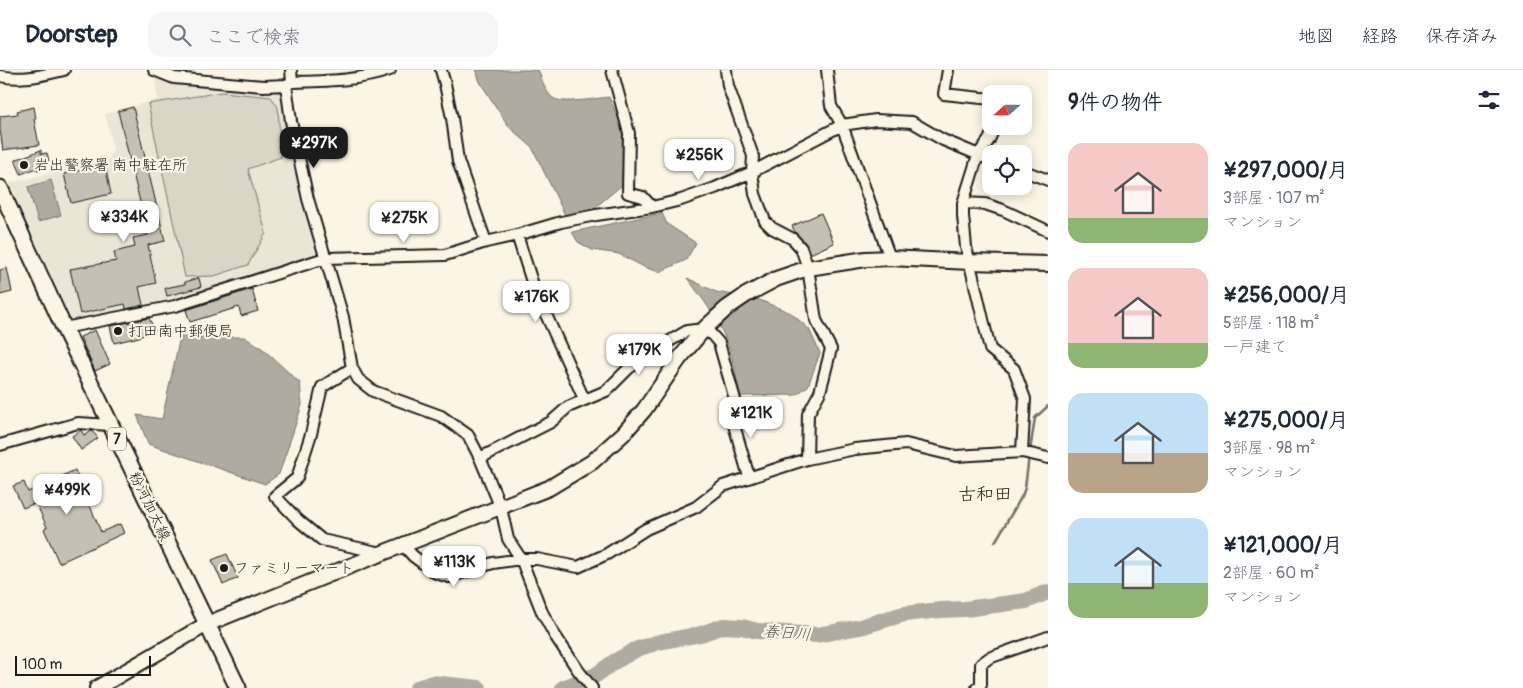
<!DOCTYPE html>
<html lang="ja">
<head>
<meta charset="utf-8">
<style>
  body { margin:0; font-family:Pangolin,"Klee One",sans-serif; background:#f6f6f7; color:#1f2937; height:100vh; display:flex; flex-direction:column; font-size:19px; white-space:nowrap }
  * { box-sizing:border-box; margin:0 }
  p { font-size:16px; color:#747a83 }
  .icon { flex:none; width:28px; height:28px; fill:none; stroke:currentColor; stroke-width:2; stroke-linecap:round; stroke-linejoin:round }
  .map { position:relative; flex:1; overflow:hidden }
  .details { display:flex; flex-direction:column; background:#fff; width:475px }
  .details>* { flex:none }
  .needle { width:32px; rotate:249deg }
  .tools { position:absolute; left:982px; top:15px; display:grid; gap:10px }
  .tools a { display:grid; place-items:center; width:50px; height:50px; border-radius:10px; background:#fff; box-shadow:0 2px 12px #0003; font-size:25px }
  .scale { position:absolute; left:15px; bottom:12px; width:136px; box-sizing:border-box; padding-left:5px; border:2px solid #1c1c1c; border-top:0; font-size:14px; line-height:18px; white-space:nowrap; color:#1c1c1c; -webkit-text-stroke:4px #fcf5e5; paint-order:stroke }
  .price { position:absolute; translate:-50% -42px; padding:0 11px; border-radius:10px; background:#fff; color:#222; font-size:16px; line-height:32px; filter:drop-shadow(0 1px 2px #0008) }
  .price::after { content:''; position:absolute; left:50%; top:30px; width:15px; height:11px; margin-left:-8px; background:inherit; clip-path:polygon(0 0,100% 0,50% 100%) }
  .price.selected { background:#1c1c1c; color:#fff }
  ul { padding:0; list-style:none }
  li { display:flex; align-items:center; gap:15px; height:125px; padding:0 20px }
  li span { display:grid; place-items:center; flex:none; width:140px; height:100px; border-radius:15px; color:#555 }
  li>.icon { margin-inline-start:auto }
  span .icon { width:60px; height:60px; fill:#fffc; stroke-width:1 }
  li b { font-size:21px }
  h2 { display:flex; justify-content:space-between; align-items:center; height:60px; padding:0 20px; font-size:21px }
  header { display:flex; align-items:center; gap:30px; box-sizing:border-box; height:70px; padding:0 25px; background:#fff; border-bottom:1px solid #e0e1e3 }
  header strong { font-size:24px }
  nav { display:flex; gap:28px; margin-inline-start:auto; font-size:18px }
  .search { width:350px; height:45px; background:#f6f6f7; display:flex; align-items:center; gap:12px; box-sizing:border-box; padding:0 18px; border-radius:15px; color:#747a83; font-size:19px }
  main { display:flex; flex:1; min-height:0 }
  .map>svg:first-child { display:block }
  .built { fill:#ebe5d6 }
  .green { fill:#dbd5c8; stroke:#7c7872 }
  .water { fill:#b0aba1; stroke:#75726c }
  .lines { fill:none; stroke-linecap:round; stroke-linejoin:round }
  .stream { stroke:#75726c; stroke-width:2.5 }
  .river { stroke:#b0aba1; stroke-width:16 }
  .building { fill:#c4c0b3; stroke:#1c1c1c }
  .street-casing { stroke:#1c1c1c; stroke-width:14 }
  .secondary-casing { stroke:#1c1c1c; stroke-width:18 }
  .primary-casing { stroke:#1c1c1c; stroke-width:19 }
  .street { stroke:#fcf5e5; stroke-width:10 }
  .secondary { stroke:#fcf5e5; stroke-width:14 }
  .primary { stroke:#fcf5e5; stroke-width:15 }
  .poi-dot { fill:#1c1c1c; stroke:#fcf5e5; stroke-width:2 }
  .labels { text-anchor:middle; stroke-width:4.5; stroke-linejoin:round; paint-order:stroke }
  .shield { fill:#fcf5e5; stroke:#5f5d58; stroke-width:1 }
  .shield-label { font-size:14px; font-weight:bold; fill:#1c1c1c }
  .poi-label { font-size:15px; fill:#1c1c1c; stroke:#fcf5e5; text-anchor:start }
  .street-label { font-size:15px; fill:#1c1c1c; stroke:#fcf5e5 }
  .water-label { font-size:16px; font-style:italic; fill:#575551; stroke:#fcf5e5 }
  .quarter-label { font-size:18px; fill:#1c1c1c; stroke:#fcf5e5 }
</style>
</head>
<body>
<header>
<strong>Doorstep</strong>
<div class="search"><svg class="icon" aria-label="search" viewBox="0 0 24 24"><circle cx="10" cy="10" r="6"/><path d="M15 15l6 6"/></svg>ここで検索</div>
<nav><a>地図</a><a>経路</a><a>保存済み</a></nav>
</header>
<main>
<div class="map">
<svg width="1048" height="618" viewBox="0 0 1048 618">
  <rect width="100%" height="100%" fill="#fcf5e5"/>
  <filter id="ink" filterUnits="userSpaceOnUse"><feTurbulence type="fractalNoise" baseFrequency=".02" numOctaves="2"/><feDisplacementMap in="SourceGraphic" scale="10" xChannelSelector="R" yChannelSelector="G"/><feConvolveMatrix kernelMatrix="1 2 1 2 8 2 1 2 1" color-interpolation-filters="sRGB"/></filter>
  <g filter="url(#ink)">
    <!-- built -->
    <path class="built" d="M154,6L172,11L281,22L317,184L186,226L72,250L9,113L109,89L113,78L105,44L158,29Z"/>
    <!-- green -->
    <path class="green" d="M222,22L271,27L278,37L281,87L248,99L266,163L248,195L214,206L185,207L148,34Z"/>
    <!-- water -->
    <path class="water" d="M476,0H538C542,9 545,22 553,28C562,35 597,28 609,27L624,62L622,115L592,140L565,145L532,77L509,57L480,12Z
      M51,110L61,145L38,152L28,117Z
      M662,143L667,154L696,173L686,190L659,202L644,197L619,184L592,180L578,172L572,162Z
      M687,208L716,222L757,229L791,243L809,259L820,283L808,316L796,325L740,326C736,309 734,291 728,275C719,250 703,229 687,208Z
      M180,267H244L263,279L300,313L302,335L279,404L265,414L148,374L137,345L162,349Z"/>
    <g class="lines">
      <!-- stream -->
      <path class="stream" d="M1030,381L1035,348L1048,336
        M995,472L1022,426L1025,418L1029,386"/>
      <!-- river -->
      <path class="river" d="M417,618L432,613L479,618
        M563,618L596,605L614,592L637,579L659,572L701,564L723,556L742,557L757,561L817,565L860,557L904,544L941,540L965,539L1026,531L1048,522"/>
    </g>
    <!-- building -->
    <path class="building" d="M34,37L36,49H34L39,75L3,80L0,60V46L18,44L17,41Z
      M133,37L165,171L148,175L156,213L139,217L143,235L126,239L125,234L80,244L70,199L116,191L114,182L135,177L133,168L148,165L118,41Z
      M41,80V84L47,83L49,91L45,93L46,97L37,100V98L21,104L15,90Z
      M105,95L111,124L71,133L64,104Z
      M821,143L834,173L810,184L806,174L795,162L792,156Z
      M7,198L12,222L0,225V200Z
      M199,208L201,217L167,226L165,218L185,214V212Z
      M252,219L258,241L241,246L239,237L190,252L186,240Z
      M149,248L155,261L139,267L114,273L110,256Z
      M95,260L110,294L95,301L80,267Z
      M81,360L84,365L92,361L98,368L81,380L72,366Z
      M75,400L101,462L120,454L124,463L59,493L44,459L47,457L36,433L23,438L13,416L24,412L28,422Z
      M227,484L238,508L223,515L212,490Z"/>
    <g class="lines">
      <defs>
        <path id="street" d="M154,0L174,8L263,16L286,15L292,12C326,11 358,11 390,0
          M291,0L292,12
          M441,0L445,14L452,48L458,91L486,172
          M612,0L629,63L628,123L643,127L652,137
          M726,0L728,16L753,86L752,102L755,124L765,151L772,158L793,169L801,178L808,198L816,250L831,279L820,322L808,344L807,389
          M827,0L831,36L842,55L890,188
          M948,0L944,24L991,29
          M0,6C22,11 43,5 64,0
          M286,15L291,51L308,129L343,247L352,298L358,309L373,321L441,346L468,365L480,388L501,438L508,469L521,489L542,542L554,564L578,600L592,618
          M995,56L989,70L978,85L963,133V146L966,177L990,279L1014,299L1025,329L1022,382
          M1024,101L1048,110
          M963,133L985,134L1003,140L1048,161
          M517,165L534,218L584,329
          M64,258L175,236L325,188L445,185L486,172L517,165L561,152L596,145L652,137L681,130L715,118L752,102L842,55L876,50L912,52L943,70L991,90
          M352,298L322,317L311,364L297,408L275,426L298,450L322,470L377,482L380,484
          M0,375L78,353L110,355
          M480,388L551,352L568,337L606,321L629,298L668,272L687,261L704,259L712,265L719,273L736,333L734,355L749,407
          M404,476L413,486L436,503L449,507L493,493L521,489H537L578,497L607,484L646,459L696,437L723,416L807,389L855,379L906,374L956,386L1022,382L1048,388
          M977,618L981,615V594L989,588L1048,567"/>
        <path id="secondary" d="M97,618L207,554L380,484L549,418L592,392L623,364L644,340L679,289L704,259L727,238L746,225L776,209L808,198L866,189L890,188L970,192L1048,194"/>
        <path id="primary" d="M0,118L64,258L238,618"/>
      </defs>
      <!-- street casing -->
      <use href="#street" class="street-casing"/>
      <!-- secondary casing -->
      <use href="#secondary" class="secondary-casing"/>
      <!-- primary casing -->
      <use href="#primary" class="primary-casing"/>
      <!-- street -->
      <use href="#street" class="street"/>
      <!-- secondary -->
      <use href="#secondary" class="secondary"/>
      <!-- primary -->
      <use href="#primary" class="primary"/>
    </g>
  </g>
  <!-- markers -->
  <g class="poi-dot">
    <circle cx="24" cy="95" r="5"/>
    <circle cx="118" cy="261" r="5"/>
    <circle cx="224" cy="498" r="5"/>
  </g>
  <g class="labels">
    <!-- shield labels -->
    <rect class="shield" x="108" y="357.5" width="18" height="23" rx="4"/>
    <g class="shield-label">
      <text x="117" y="374">7</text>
    </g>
    <!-- poi labels -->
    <g class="poi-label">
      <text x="34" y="100">岩出警察署 南中駐在所</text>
      <text x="128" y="266">打田南中郵便局</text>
      <text x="234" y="503">ファミリーマート</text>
    </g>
    <!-- street labels -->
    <g class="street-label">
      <text transform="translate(150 436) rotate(64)" y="5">粉河加太線</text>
    </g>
    <!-- water labels -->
    <g class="water-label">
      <text transform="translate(787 562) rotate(5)" y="6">春日川</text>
    </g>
    <!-- quarter labels -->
    <g class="quarter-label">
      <text x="985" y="430">古和田</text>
    </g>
  </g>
</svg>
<div class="tools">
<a><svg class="needle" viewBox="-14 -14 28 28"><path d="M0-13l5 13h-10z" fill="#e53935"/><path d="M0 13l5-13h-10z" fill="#747a83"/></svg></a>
<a><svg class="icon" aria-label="locate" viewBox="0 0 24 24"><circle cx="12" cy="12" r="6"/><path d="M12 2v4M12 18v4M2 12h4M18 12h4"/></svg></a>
</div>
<div class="scale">100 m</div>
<b class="price selected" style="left:314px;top:99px">¥297K</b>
<b class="price" style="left:699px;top:111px">¥256K</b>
<b class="price" style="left:124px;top:173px">¥334K</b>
<b class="price" style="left:404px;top:174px">¥275K</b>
<b class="price" style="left:536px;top:253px">¥176K</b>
<b class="price" style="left:639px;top:306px">¥179K</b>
<b class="price" style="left:751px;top:369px">¥121K</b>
<b class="price" style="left:67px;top:446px">¥499K</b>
<b class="price" style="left:454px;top:518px">¥113K</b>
</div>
<section class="details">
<h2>9件の物件<svg class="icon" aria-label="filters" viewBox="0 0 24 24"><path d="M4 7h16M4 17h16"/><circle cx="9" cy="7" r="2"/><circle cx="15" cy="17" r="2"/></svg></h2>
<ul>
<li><span style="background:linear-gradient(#f6c9c9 75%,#8fb573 0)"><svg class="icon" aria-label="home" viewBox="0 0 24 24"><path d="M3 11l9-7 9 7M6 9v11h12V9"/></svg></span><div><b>¥297,000/月</b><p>3部屋 · 107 m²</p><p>マンション</p></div></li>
<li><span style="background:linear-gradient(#f6c9c9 75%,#8fb573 0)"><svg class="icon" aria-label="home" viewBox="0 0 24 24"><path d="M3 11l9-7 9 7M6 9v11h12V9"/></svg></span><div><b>¥256,000/月</b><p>5部屋 · 118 m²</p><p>一戸建て</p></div></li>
<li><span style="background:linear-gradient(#bfe0f5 60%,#b9a48a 0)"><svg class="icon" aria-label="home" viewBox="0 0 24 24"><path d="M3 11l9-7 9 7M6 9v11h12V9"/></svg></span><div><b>¥275,000/月</b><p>3部屋 · 98 m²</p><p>マンション</p></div></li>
<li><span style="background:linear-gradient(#bfe0f5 65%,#8fb573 0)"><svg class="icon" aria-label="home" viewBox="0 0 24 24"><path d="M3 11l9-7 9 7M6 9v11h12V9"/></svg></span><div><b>¥121,000/月</b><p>2部屋 · 60 m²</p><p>マンション</p></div></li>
</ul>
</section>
</main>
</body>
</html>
